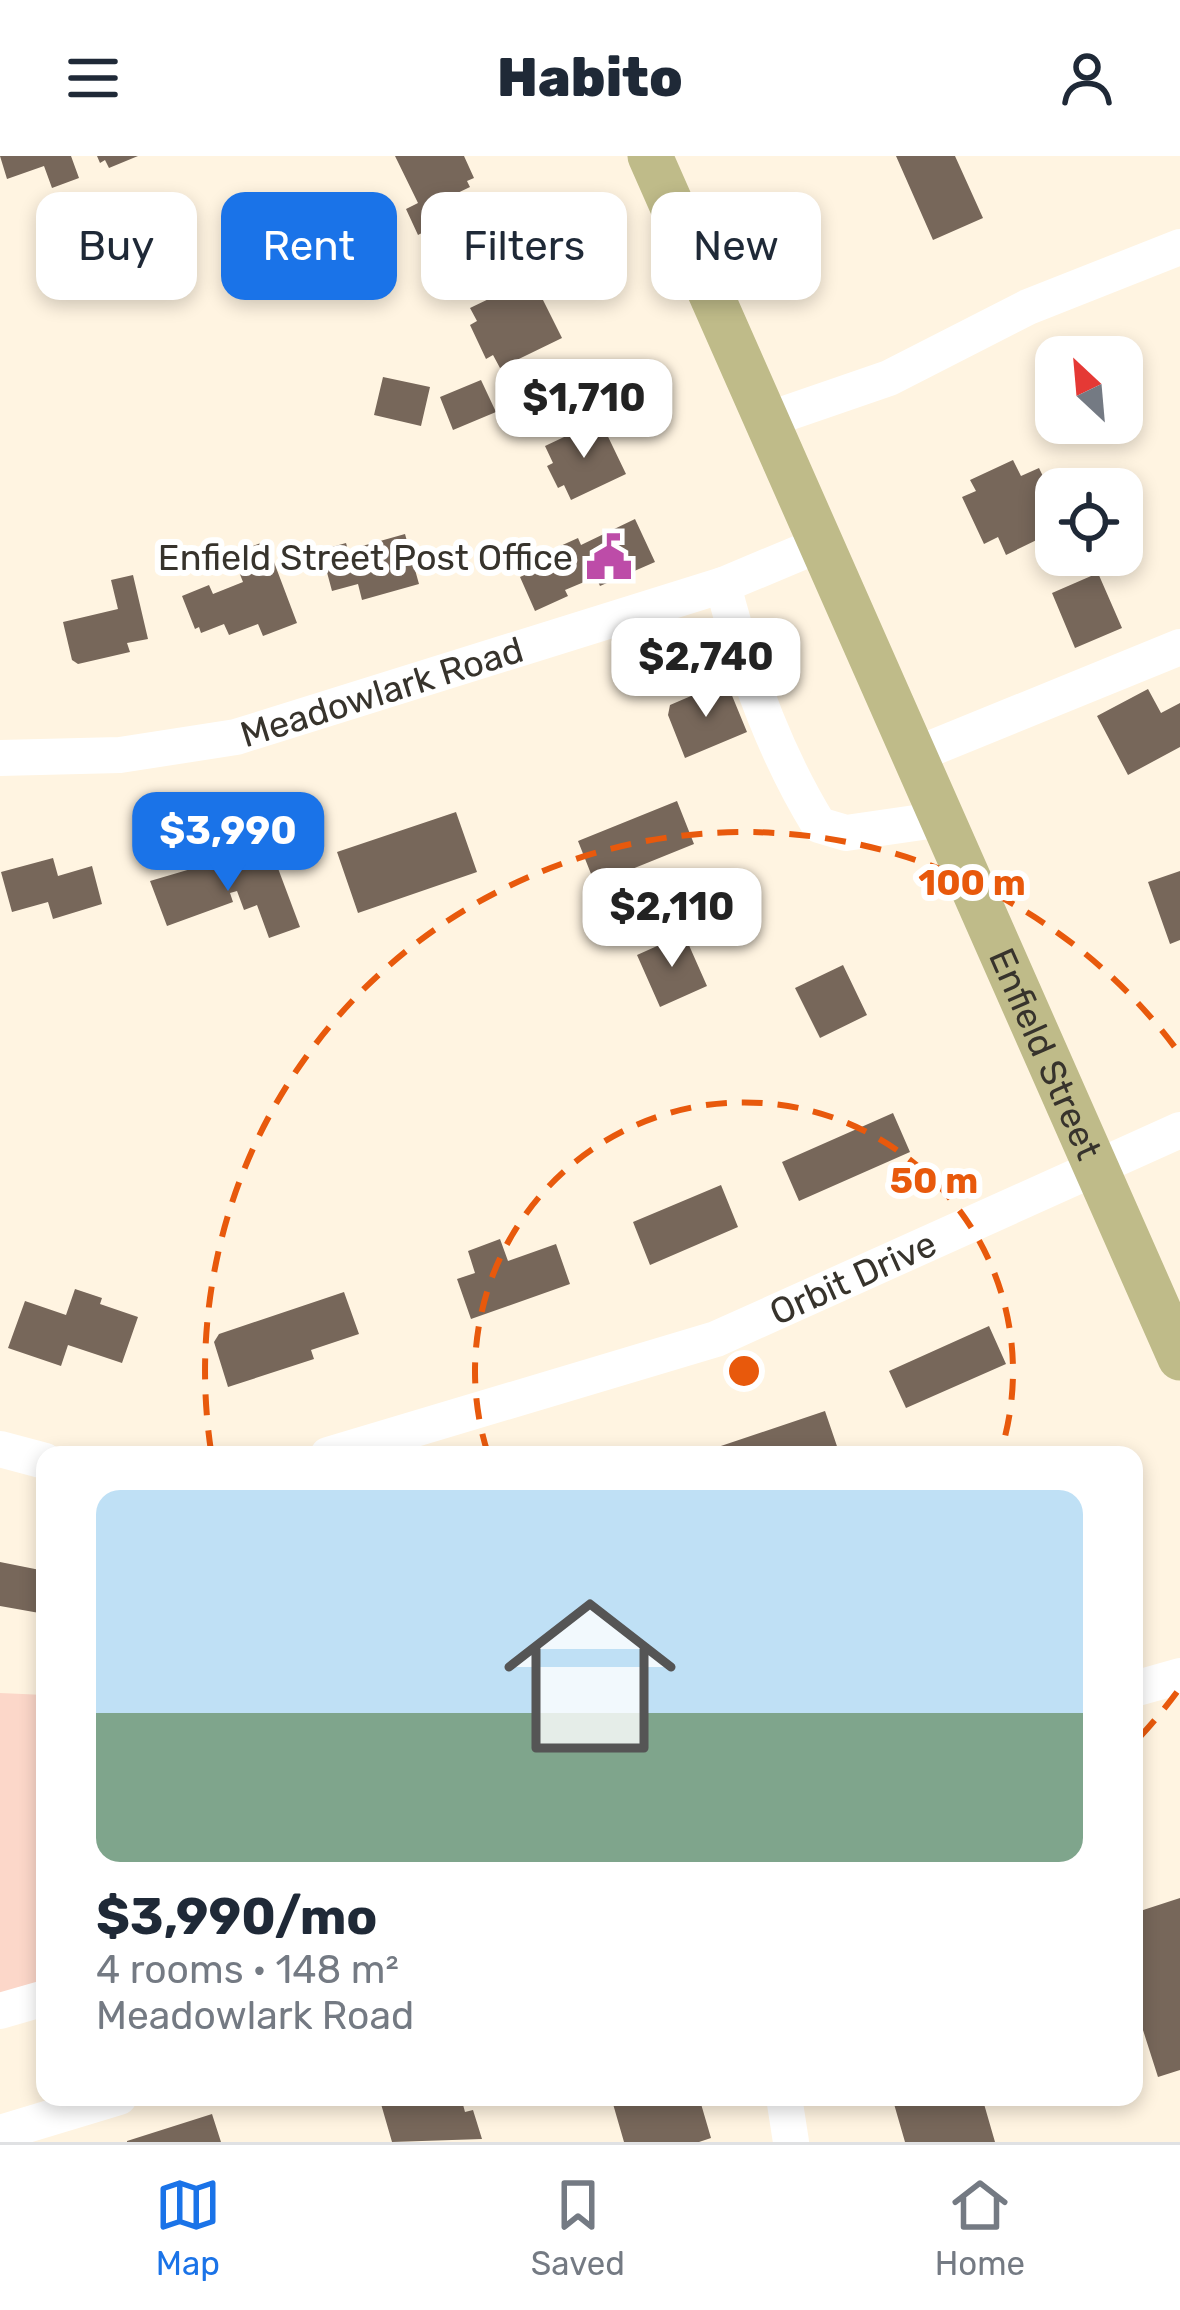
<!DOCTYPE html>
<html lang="en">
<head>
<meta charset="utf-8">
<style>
  body { margin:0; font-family:Rubik,sans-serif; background:#f2f2f3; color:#1f2937; height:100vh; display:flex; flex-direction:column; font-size:45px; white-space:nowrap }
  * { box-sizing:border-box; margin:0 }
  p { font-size:39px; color:#747a83 }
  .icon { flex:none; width:66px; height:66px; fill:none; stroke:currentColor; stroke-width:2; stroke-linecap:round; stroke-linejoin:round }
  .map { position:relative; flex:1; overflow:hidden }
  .side { position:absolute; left:36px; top:1290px; width:1107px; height:660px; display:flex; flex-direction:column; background:#fff; border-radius:24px; box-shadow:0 6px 18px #0003 }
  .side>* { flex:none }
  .banner { position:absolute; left:36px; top:36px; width:1110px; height:108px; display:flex; gap:24px }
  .needle { width:78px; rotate:334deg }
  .controls { position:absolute; left:1035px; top:180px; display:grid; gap:24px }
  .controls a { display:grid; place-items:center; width:108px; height:108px; border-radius:24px; background:#fff; box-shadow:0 6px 18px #0003; font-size:60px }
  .price { position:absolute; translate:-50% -102px; padding:0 27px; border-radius:24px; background:#fff; color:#222; font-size:39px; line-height:78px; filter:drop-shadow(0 3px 6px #0008) }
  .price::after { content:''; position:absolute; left:50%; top:72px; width:36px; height:27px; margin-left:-18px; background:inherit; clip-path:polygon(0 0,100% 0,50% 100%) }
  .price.selected { background:#1a73e8; color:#fff }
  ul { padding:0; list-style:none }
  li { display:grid; align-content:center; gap:24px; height:636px; padding:0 60px }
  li+li { border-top:3px solid #e0e1e3 }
  li span { display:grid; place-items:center; height:372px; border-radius:24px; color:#555 }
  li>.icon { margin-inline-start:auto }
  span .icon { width:216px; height:216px; fill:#fffc; stroke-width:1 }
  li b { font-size:51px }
  .chip { padding:0 42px; border-radius:24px; background:#fff; box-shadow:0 6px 18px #0003; font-size:42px; line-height:108px }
  .chip.selected { background:#1a73e8; color:#fff }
  header { display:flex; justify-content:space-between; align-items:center; height:156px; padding:0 60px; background:#fff; font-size:54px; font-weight:800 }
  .tab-bar { display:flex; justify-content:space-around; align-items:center; height:168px; border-top:3px solid #e0e1e3; background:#fff; font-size:33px; color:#747a83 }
  .tab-bar a { display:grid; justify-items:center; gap:6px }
  .tab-bar .selected { color:#1a73e8 }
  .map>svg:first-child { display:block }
  .green { fill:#fcd7c9 }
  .building { fill:#77675a }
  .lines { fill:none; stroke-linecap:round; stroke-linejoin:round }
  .minor { stroke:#fff; stroke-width:36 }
  .major { stroke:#bfbb89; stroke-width:45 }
  .ring { fill:none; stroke:#e8590c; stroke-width:6; stroke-dasharray:21 15 }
  .labels { text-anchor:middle; stroke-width:12; stroke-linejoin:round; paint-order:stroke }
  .poi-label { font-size:36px; fill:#37332c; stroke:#fff; text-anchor:end }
  .street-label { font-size:36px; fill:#37332c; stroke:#fff }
  .centre { fill:#e8590c; stroke:#fff; stroke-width:6 }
  .ring-label { font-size:36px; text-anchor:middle; font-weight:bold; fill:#e8590c; stroke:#fff; stroke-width:12; stroke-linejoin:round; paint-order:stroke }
</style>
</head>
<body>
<header><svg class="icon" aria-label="menu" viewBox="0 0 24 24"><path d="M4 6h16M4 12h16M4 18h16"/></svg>Habito<svg class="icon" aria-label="person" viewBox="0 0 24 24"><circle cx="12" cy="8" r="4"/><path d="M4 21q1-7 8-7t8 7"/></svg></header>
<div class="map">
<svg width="1180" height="1986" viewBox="0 0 1180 1986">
  <rect width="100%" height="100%" fill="#fff4e1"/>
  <!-- green -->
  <path class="green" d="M0,1537L45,1539V1827L0,1840Z"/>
  <!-- building -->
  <path class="building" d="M0,0H71L79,22L52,32L44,10L7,23Z
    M97,0H138L109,12L105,4L100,7Z
    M395,0H464L474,22L467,25L470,31L445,43L453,61L418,79L406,53L418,47Z
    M896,0H955L983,62L933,84Z
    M532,122L562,182L500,212L493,199L486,203L470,169L477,165L470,152Z
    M383,221L430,231L421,270L374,259Z
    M481,224L496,256L453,274L440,241Z
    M600,264L626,318L571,344L564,329L558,332L547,310L553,307L545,290Z
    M1013,304L1021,320L1039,312L1056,347V358L1043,365L1049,378L1006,399L998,381L984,388L962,341L976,335L970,324Z
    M635,363L655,406L600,430L596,421L565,434L568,440L535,455L520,421L553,406L547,396L578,382L581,389Z
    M405,378L419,428L362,444L358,428L332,435L321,394L346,387L348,394Z
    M266,385L297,467L263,480L258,468L229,479L224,468L201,477L199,471L195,473L182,440L209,429L213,438L243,426L232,398Z
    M1098,417L1122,472L1075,492L1052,437Z
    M133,419L148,483L127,487L130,496L78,508L72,504L63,466L118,453L111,424Z
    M726,525L747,576L685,602L668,559L670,549Z
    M1148,533L1161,557L1180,547V591L1128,619L1097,560Z
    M677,645L694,688L595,728L578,685Z
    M456,656L477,716L358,757L337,696Z
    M273,699L300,771L269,782L257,749L244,754L237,735L230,737L233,746L167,770L150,725L218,705L223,718Z
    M53,702L58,720L92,710L102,748L53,763L48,746L12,756L1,716Z
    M1180,715V784L1170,788L1148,726Z
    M684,778L707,830L660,851L637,799Z
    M843,809L867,859L820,882L795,832Z
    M893,957L910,996L799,1045L782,1006Z
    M721,1029L738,1071L650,1109L633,1066Z
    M500,1083L508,1105L556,1088L570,1128L471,1163L457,1123L475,1117L468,1095Z
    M75,1133L102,1142L100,1148L138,1161L122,1207L68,1189L61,1210L8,1192L25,1145L66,1159Z
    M344,1136L359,1178L311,1194L314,1203L228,1231L214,1186L219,1178Z
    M989,1170L1006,1208L906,1252L889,1215Z
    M825,1255L840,1299H707L706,1295Z
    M0,1406L45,1415V1458L0,1450Z
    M1180,1742V1914L1158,1921L1134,1846V1757Z
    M379,1941H461L465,1956L473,1954L482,1983L392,1986Z
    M611,1941H699L711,1982L699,1986H624Z
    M892,1941H982L995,1986H905Z
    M212,1958L221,1986H127V1985Z"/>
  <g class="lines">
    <!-- minor -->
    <g class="minor">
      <path d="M767,264L889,222L1028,151L1180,91"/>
      <path d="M723,429C744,511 774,596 819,669L846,677L943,663"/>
      <path d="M915,599L1180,491"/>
      <path id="s1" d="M0,602L120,599L236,581L723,429L821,388"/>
      <path d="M0,1293L45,1305"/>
      <path id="s2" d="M328,1299L716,1183L1180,974"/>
      <path d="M1134,1533L1180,1520"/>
      <path d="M0,1855L45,1842"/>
      <path d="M784,1941L791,1986"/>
      <path d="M0,1977L119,1941"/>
    </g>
    <!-- major -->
    <path class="major" id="s3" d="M650,0L1180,1202"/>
  </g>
  <!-- distance rings -->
  <g class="ring">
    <path d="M488 1298A269 269 0 1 1 1000 1298"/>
    <path d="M1177 1536A539 539 0 0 1 1135 1586M211 1295A539 539 0 0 1 1177 894"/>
  </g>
  <!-- icons -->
  <defs>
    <symbol id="civic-bare" viewBox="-9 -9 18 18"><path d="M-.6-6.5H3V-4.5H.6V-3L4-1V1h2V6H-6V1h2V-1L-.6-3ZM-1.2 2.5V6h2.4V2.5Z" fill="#bd4ca8" stroke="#fff" stroke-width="2.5" paint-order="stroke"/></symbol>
  </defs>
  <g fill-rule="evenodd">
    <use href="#civic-bare" x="576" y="368" width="66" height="66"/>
  </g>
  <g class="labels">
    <!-- poi labels -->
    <g class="poi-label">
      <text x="573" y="414">Enfield Street Post Office</text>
    </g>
    <!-- street labels -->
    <g class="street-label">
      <text dy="13" stroke="none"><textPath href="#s1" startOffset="390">Meadowlark Road</textPath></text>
      <text dy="13" stroke="none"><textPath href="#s3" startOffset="981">Enfield Street</textPath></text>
      <text dy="13" stroke="none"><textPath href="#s2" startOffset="555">Orbit Drive</textPath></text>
    </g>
  </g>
  <circle cx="744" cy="1215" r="18" class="centre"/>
  <g class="ring-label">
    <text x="972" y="739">100 m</text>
    <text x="934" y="1037">50 m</text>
  </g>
</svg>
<div class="controls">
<a><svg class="needle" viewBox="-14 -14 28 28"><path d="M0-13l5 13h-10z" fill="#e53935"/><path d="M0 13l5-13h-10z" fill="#747a83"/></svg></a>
<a><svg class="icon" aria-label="locate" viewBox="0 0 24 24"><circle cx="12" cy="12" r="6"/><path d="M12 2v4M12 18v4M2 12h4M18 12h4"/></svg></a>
</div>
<b class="price" style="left:584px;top:305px">$1,710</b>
<b class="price" style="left:706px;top:564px">$2,740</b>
<b class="price selected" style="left:228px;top:738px">$3,990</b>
<b class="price" style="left:672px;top:814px">$2,110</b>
<div class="banner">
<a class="chip">Buy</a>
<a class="chip selected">Rent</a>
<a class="chip">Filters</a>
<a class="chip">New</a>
</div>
<section class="side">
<ul>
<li><span style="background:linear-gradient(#bfe0f5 60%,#7fa58c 0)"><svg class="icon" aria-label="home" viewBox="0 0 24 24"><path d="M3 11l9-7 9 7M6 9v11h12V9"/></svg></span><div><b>$3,990/mo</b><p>4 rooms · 148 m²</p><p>Meadowlark Road</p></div></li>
</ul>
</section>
</div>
<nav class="tab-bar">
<a class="selected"><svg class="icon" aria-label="map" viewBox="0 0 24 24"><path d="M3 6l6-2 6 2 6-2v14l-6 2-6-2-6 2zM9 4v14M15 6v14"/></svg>Map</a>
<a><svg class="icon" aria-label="saved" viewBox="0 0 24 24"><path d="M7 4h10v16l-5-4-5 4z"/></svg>Saved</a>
<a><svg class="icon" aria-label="home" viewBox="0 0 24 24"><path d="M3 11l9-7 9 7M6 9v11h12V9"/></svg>Home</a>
</nav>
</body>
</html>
